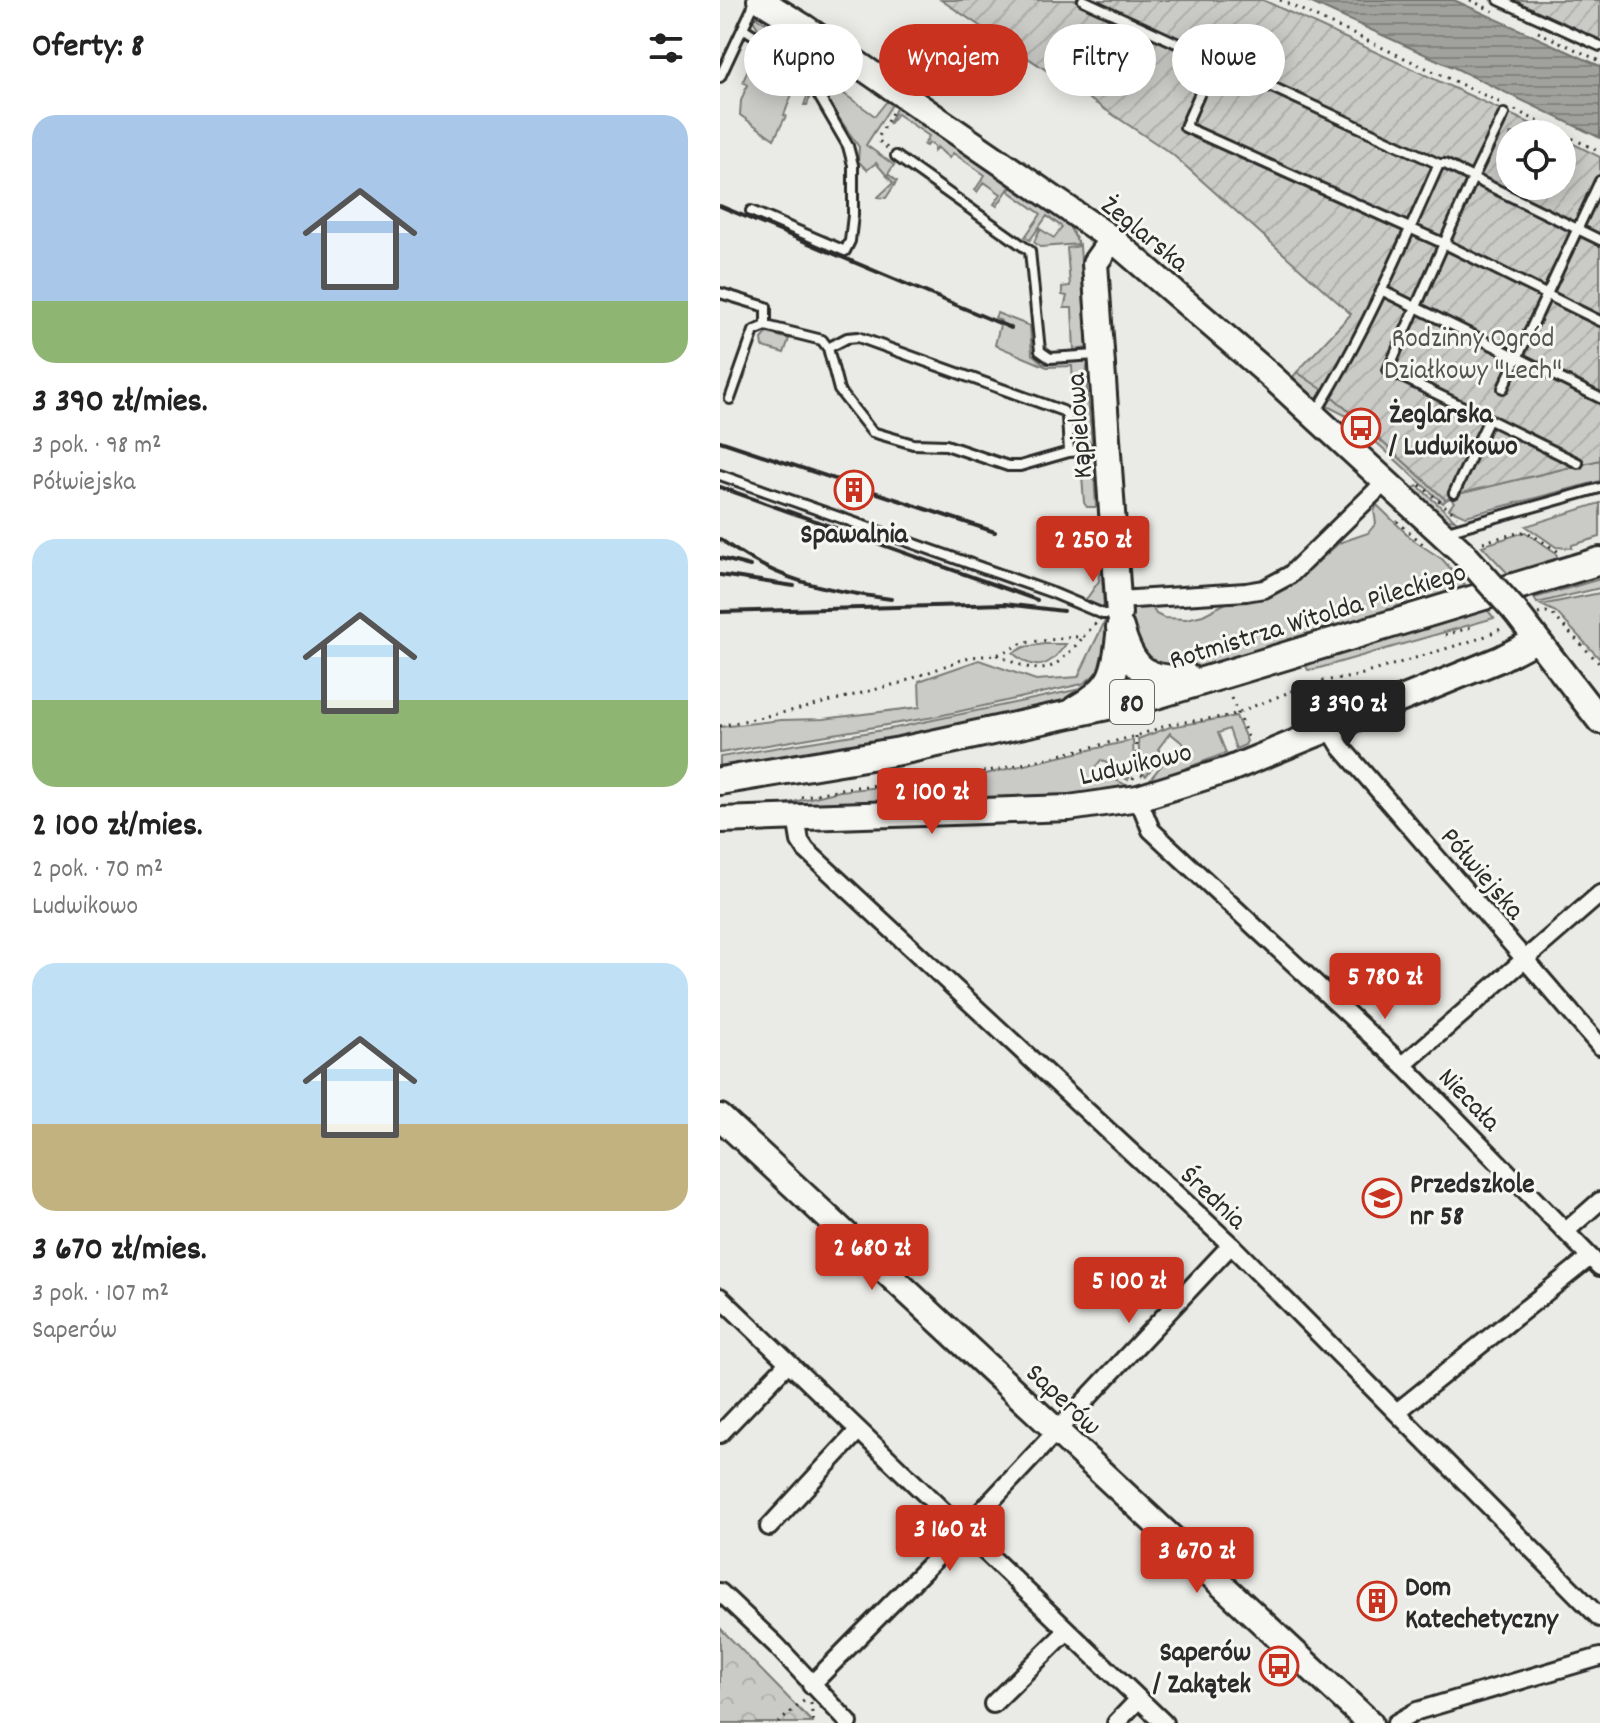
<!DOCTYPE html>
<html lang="pl">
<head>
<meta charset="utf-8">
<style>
  body { margin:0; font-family:Dekko,sans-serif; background:#f6f6f6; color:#222; height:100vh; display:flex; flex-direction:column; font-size:30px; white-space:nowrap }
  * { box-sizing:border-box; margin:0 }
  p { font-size:26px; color:#767676 }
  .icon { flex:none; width:44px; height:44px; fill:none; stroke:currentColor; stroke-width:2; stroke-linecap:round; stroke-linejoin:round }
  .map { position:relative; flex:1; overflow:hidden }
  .side { display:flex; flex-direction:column; background:#fff; width:720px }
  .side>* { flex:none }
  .hud { position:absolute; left:24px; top:24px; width:736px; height:72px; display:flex; gap:16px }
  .buttons { position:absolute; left:776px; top:120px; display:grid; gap:16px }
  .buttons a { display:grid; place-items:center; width:80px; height:80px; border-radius:50%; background:#fff; box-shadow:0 4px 20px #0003; font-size:40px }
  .price { position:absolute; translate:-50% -68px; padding:0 18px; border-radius:8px; background:#c8321e; color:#fff; font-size:26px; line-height:52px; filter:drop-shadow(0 2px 4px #0008) }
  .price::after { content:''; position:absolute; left:50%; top:48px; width:24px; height:18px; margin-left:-12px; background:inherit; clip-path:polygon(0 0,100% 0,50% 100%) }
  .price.active { background:#222; color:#fff }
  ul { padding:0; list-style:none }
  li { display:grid; align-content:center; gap:16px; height:424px; padding:0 32px }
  li span { display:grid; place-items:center; height:248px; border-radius:24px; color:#555 }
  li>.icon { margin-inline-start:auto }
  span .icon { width:144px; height:144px; fill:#fffc; stroke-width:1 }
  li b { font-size:34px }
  h2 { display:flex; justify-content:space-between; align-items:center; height:96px; padding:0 32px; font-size:34px }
  .chip { padding:0 28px; border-radius:36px; background:#fff; box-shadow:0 4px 20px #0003; font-size:28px; line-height:72px }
  .chip.active { background:#c8321e; color:#fff }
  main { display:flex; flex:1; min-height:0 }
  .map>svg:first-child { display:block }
  .green { fill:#cacac7; stroke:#7a7a79; stroke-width:2 }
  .forest { fill:url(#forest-crowns); stroke:#7a7a79; stroke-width:2 }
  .garden { fill:url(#garden-furrows); stroke:#7a7a79; stroke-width:2 }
  .water { fill:url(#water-rules); stroke:#727270; stroke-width:2 }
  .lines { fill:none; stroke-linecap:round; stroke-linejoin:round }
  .lane-casing { stroke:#2b2b2b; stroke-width:14 }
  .street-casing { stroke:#2b2b2b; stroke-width:22 }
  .secondary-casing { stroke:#2b2b2b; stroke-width:30 }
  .primary-casing { stroke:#2b2b2b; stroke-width:32 }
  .path { stroke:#2b2b2b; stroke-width:3; stroke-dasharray:2 6; stroke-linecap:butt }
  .lane { stroke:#f6f6f2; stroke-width:8 }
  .street { stroke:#f6f6f2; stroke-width:16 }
  .secondary { stroke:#f6f6f2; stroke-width:24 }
  .primary { stroke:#f6f6f2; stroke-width:26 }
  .rail { stroke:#2b2b2b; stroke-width:4 }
  .secondary-bridge-casing { stroke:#2b2b2b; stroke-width:30; stroke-linecap:butt }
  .secondary-bridge { stroke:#f6f6f2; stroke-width:24 }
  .labels { text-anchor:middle; stroke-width:6; stroke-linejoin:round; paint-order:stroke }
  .shield { fill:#f6f6f2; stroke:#686867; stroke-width:2 }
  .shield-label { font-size:26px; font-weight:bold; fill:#2b2b2b }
  .street-label { font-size:28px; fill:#2b2b2b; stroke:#f6f6f2 }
  .park-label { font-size:28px; fill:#535352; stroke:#f6f6f2 }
  .poi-label { font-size:28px; font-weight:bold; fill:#2b2b2b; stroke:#f6f6f2; text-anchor:start }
</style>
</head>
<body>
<main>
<section class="side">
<h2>Oferty: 8<svg class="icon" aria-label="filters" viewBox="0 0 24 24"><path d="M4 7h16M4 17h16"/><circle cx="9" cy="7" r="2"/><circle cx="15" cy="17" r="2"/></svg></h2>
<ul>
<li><span style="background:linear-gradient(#a9c7e8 75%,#8fb573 0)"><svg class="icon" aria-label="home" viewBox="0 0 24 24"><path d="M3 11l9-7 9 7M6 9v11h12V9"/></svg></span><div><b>3 390 zł/mies.</b><p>3 pok. · 98 m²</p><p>Półwiejska</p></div></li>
<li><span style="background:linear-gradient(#bfe0f5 65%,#8fb573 0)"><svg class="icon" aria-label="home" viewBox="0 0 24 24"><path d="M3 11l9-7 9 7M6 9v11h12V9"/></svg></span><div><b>2 100 zł/mies.</b><p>2 pok. · 70 m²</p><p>Ludwikowo</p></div></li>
<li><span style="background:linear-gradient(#bfe0f5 65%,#c2b280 0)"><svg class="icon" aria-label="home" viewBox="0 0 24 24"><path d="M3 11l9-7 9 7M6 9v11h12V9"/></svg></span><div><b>3 670 zł/mies.</b><p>3 pok. · 107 m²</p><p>Saperów</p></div></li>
</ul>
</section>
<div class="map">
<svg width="880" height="1723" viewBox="0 0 880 1723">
  <defs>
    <pattern id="forest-crowns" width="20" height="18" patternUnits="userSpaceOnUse" patternTransform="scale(2)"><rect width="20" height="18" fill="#cacac7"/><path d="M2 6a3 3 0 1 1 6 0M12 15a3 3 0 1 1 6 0" fill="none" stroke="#aeaeab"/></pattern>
    <pattern id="garden-furrows" width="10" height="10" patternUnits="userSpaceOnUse" patternTransform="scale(2)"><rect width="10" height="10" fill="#cacac7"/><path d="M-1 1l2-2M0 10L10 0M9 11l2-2" fill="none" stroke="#aeaeab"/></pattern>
    <pattern id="water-rules" width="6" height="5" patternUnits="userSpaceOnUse" patternTransform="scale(2)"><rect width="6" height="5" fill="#a1a19e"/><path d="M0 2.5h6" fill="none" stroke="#838381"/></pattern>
  </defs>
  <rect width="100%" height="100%" fill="#eaeae6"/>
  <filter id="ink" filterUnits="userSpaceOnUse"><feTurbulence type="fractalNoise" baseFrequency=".0125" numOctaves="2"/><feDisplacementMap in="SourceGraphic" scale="16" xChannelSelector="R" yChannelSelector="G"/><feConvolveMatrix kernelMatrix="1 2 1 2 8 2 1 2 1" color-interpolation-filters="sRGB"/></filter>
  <g filter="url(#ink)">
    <!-- green -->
    <path class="green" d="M36,17L114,67L106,81L155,116L167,101L123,68L173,103L146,145L174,165L168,174L177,181L166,198L158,197L173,183L156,163L147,170L138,161L139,147L106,99L88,65L78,54L39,30L33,20Z
      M63,62C80,70 96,86 87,105H84L88,94L74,89L64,115L66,116L54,139L20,115L21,101L27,85L23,82L28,69L40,74L43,67L58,73Z
      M177,106L291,185L277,206L274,204L281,194L264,182L257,192L255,190L265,175L233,153L229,158L217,147L214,151V146L209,143L206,146L204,145L209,136L177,114L169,124Z
      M293,186L347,223L359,244L320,247L314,242L320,229L334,238L342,227L327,216L310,240L305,237L321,214L289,191Z
      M360,246L367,348L354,350L352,308H344L347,296L342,295V287L350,286L347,248Z
      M277,313L310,326L312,354L324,364L368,361L366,375L372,442L360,444L359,437L356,436L352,366L327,367L275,345L281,321L275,318Z
      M47,333L69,339L64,353L43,347L42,339Z
      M577,372L604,390L596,400L572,378Z
      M612,396L726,500L723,503L646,433L648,431L641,425L639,427L627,416L607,406Z
      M880,460V481L746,516L729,509L734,502L731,499L738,494Z
      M374,474L376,507H367L364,503L362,475Z
      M698,486L735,520L720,518L689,490Z
      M880,503V537L852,545V548L836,547L806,526Z
      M657,505L693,540L722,559L751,591L629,622L476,668L437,672L408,636L410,609L415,606L430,604L436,614L444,618L466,619L483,615L508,602H526L553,592L569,585L587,572L619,543L648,533L656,523L654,511Z
      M379,527L384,608L365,601L379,581L377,543L368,538Z
      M805,532L835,552L838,558L794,580L762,546Z
      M880,579V588L817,603L814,598Z
      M880,593V659L836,612L821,605Z
      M765,607L774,618L596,669L588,670L586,666L613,653Z
      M385,621C388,647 387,670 362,684L214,717L0,753V727L61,720L103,719L200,707L199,681L259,660L316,680L358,677Z
      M325,644H346C330,666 316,674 293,653L304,647Z
      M393,657L358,700L230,729L93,754L0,767V757L175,728L365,688L370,685Z
      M516,716L527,741L525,745L516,749L509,729L498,733L506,753L438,779L431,778L448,757L454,761L466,746L450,733L438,749L443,754L426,776L421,771L418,739L450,727Z
      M413,740L414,766L408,780L391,770L392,766L381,760L374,769L406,785L380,790V797L48,808L120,791L244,779Z"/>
    <!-- forest -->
    <path class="forest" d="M0,1628L93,1723H0Z"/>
    <!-- garden -->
    <path class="garden" d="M221,0H543L833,134H790V186H842V138L880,157V460L738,494L726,500L612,396L577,372L631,314L452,154Z
      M770,0H880V50Z"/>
    <!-- water -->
    <path class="water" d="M585,0H734L880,66V138L735,68Z"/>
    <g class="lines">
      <defs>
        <path id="lane" d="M363,0L719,164C681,249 644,335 595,414
          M779,0L880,46
          M23,28L81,65L128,146L133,165V215L130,241L125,251L31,211
          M494,61L465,127L725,244L880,321
          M0,77L36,0
          M176,156L310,251L320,351L330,358L376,355
          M719,164H725L753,178L784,114
          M663,291L880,398
          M0,293L46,307V326
          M108,348L127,338L138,337L343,411L347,416L349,452
          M783,388L880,181
          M10,399L34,331L46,326L102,340L108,348L119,390L152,432L193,444L226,445L288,466H300L349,452L384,449
          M858,463L668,370L753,178L880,240
          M0,475L333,593L383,614H395
          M734,493L769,419
          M727,531L880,488
          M598,691L609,724"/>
        <path id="street" d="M398,600L526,592L544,589L570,575L667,480
          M610,729L621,747L880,1046
          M418,798L431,830L688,1070L880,1267
          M76,817L80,841L86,850L511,1245L880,1618
          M683,1065L880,894
          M846,1231L880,1201
          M0,1297L444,1723
          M678,1411L870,1257
          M0,1434L68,1363
          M49,1527L138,1431
          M0,1592L56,1645L129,1723
          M91,1685L243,1531L511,1245
          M273,1704L347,1631
          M396,1723L419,1699
          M676,1723L697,1711L880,1657"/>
        <path id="secondary" d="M40,0L84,27L392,239L552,377L742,552
          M392,239L375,263L399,614
          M795,611L880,721
          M0,820L349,808L418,798L508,770L780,659L816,640
          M0,1117L650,1723"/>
        <path id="primary" d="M400,628C411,667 426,683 468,678
          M356,709C392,689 396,674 400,635
          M0,781L180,751L433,696L880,561"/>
      </defs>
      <!-- lane casing -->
      <use href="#lane" class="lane-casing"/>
      <!-- street casing -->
      <use href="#street" class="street-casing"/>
      <!-- secondary casing -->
      <use href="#secondary" class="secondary-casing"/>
      <!-- primary casing -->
      <use href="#primary" class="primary-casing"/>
      <!-- path -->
      <path class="path" d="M560,0L781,103
        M750,0L775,12
        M818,32L880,61
        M795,110L880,152
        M167,148L159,141V136L173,111
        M700,485L737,516
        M677,521L704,545
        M763,542L806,531L839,552
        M818,614L826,612L833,615L880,664
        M725,635L752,627
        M277,655C323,676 330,676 364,636
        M602,681L633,677L761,638L785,627
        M579,688L592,717
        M511,698L530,742
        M0,726L89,707L180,683L249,657L277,655L303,643L364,636L376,623
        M416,736L417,768
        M413,779L417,770L425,778
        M81,797L126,788L234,778L307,763L416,736L451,724L509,716L590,684
        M91,1703L93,1723
        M58,1723L85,1700"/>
      <!-- lane -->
      <use href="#lane" class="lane"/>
      <!-- street -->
      <use href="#street" class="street"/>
      <!-- secondary -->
      <use href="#secondary" class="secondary"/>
      <!-- primary -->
      <use href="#primary" class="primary"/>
      <!-- rail -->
      <path class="rail" d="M0,206L291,328
        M0,441L275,532
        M0,487L317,600
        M0,539C56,581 104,590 171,599
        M0,558L30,566
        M0,575L74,586
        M0,612L285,604L343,611"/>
      <defs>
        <path id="secondary-bridge" d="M742,552L795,611"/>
      </defs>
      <!-- secondary-bridge casing -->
      <use href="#secondary-bridge" class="secondary-bridge-casing"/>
      <!-- secondary-bridge -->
      <use href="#secondary-bridge" class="secondary-bridge"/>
    </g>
  </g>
  <!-- icons -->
  <defs>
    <symbol id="bus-ring" viewBox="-11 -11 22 22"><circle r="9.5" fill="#f6f6f2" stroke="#c8321e" stroke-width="1.5"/><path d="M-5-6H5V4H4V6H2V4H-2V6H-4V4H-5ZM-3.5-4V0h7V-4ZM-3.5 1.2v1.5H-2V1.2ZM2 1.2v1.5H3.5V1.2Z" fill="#c8321e"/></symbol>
    <symbol id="building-ring" viewBox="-11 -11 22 22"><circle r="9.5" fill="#f6f6f2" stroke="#c8321e" stroke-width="1.5"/><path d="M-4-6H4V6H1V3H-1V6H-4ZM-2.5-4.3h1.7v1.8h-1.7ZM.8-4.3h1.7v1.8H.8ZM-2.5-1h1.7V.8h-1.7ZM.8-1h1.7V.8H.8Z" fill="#c8321e"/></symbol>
    <symbol id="school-ring" viewBox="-11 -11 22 22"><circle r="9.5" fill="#f6f6f2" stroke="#c8321e" stroke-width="1.5"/><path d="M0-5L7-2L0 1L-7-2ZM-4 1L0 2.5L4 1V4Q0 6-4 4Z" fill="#c8321e"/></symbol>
  </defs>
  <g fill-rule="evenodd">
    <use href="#bus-ring" x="619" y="406" width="44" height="44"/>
    <use href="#building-ring" x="112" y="468" width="44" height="44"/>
    <use href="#school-ring" x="640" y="1176" width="44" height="44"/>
    <use href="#building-ring" x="635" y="1579" width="44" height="44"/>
    <use href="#bus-ring" x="537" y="1644" width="44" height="44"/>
  </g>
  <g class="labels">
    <!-- shield labels -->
    <rect class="shield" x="390" y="680" width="44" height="44" rx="6"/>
    <g class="shield-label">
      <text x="412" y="711">80</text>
    </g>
    <!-- street labels -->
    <g class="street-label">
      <text transform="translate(426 232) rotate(39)" y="10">Żeglarska</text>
      <text transform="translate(357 426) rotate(-94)" y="10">Kąpielowa</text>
      <text transform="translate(597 614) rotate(-17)" y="10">Rotmistrza Witolda Pileckiego</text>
      <text transform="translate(415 762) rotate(-13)" y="10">Ludwikowo</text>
      <text transform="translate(764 872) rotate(49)" y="10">Półwiejska</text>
      <text transform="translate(751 1098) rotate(46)" y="10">Niecała</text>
      <text transform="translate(495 1196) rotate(43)" y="10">Średnia</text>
      <text transform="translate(345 1398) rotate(43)" y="10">Saperów</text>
    </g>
    <!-- park labels -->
    <g class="park-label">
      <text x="753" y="346">Rodzinny Ogród<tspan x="753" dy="32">Działkowy "Lech"</tspan></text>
    </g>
    <!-- poi labels -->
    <g class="poi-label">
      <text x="669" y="422">Żeglarska<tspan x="669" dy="32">/ Ludwikowo</tspan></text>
      <text x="134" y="542" text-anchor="middle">Spawalnia</text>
      <text x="690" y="1192">Przedszkole<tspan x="690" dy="32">nr 58</tspan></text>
      <text x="685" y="1595">Dom<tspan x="685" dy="32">Katechetyczny</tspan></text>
      <text x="531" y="1660" text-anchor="end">Saperów<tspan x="531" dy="32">/ Zakątek</tspan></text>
    </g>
  </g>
</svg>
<div class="buttons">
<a><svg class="icon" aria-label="locate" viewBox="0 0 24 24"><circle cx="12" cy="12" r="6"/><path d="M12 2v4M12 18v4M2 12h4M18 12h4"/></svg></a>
</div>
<b class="price" style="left:373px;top:584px">2 250 zł</b>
<b class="price active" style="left:628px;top:748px">3 390 zł</b>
<b class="price" style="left:212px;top:836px">2 100 zł</b>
<b class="price" style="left:665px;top:1021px">5 780 zł</b>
<b class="price" style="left:152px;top:1292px">2 680 zł</b>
<b class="price" style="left:409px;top:1325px">5 100 zł</b>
<b class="price" style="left:230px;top:1573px">3 160 zł</b>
<b class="price" style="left:477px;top:1595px">3 670 zł</b>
<div class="hud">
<a class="chip">Kupno</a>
<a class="chip active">Wynajem</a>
<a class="chip">Filtry</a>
<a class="chip">Nowe</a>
</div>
</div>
</main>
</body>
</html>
